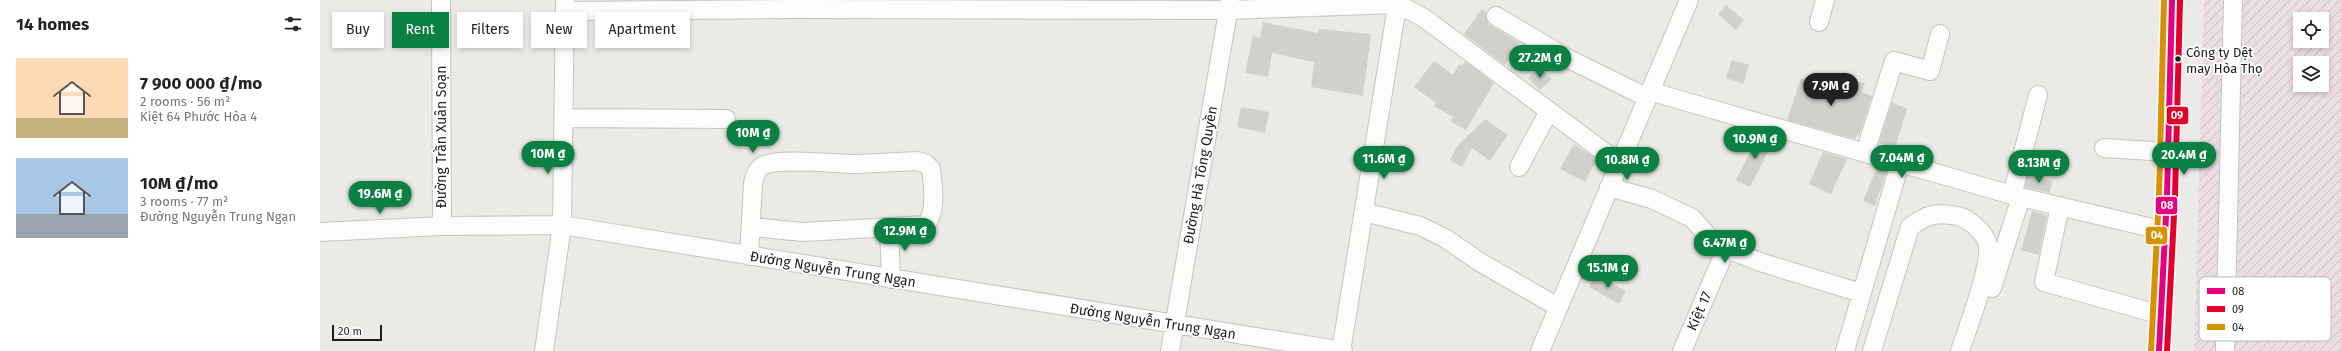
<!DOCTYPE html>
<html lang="en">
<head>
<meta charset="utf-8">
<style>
  body { margin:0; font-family:"Fira Sans",sans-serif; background:#f2f2f2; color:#222; height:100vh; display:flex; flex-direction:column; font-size:15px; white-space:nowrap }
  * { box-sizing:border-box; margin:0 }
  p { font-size:13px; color:#767676 }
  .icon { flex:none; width:22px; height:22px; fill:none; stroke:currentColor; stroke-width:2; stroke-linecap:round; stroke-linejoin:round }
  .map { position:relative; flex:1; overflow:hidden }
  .panel { display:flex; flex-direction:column; background:#fff; width:320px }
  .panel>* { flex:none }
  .guide { position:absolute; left:12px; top:12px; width:380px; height:36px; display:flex; gap:8px }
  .controls { position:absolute; left:1973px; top:12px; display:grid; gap:8px }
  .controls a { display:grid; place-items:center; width:36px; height:36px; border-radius:0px; background:#fff; box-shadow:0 2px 6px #0003; font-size:20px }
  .scale { position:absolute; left:12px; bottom:10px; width:50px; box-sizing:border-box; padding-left:4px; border:2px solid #1d1d1d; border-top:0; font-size:11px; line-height:14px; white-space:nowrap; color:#1d1d1d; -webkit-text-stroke:3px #fff; paint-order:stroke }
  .price { position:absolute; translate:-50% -34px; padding:0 9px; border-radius:14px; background:#0b8043; color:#fff; font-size:13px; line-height:26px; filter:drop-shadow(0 1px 2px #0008) }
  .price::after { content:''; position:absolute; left:50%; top:24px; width:12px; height:9px; margin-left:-6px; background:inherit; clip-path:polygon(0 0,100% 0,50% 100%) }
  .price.on { background:#222; color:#fff }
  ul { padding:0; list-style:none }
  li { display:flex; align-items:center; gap:12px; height:100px; padding:0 16px }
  li span { display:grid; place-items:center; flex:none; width:112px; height:80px; border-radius:0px; color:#555 }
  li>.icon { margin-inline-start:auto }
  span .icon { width:48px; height:48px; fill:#fffc; stroke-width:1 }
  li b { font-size:17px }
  h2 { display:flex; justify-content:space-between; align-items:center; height:48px; padding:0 16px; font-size:17px }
  .chip { padding:0 14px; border-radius:0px; background:#fff; box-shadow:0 2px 6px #0003; font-size:14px; line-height:36px }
  .chip.on { background:#0b8043; color:#fff }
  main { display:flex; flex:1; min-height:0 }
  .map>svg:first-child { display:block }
  .industrial { fill:url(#industrial-furrows); fill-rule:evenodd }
  .building { fill:#d2d0cd }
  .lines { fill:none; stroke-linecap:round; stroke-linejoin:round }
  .minor-casing { stroke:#c4c4c2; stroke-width:20 }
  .major-casing { stroke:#a29982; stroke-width:24 }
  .minor { stroke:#fcfcfb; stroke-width:18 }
  .major { stroke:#f0ece4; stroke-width:22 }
  .bus-1-casing { stroke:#fff; stroke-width:9 }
  .bus-2-casing { stroke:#fff; stroke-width:9 }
  .bus-3-casing { stroke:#fff; stroke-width:9 }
  .bus-1 { stroke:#e5007d; stroke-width:6 }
  .bus-2 { stroke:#e4002b; stroke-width:6 }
  .bus-3 { stroke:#d69104; stroke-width:6 }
  .bus-dot { fill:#1d1d1d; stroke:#fff; stroke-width:1.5 }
  .labels { text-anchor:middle; stroke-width:3.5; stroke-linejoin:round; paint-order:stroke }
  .bus-label { font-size:13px; fill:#1d1d1d; stroke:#fff; text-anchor:start }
  .street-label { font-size:14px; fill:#1d1d1d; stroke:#fff }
  .key { fill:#fff; stroke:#bbb; stroke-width:1 }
  .key-label { font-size:11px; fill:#1d1d1d }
  .line-badge { stroke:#fff; stroke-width:1.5 }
  .badge-label { font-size:11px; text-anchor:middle; font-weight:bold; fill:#fff }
</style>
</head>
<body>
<main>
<section class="panel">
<h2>14 homes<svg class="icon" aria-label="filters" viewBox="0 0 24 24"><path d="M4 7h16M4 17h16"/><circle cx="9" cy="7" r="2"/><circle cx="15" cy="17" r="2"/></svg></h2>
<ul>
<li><span style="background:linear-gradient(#ffd9b3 75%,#c2b280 0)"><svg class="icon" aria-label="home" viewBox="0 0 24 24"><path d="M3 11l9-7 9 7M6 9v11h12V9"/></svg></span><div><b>7 900 000 ₫/mo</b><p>2 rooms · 56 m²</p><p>Kiệt 64 Phước Hòa 4</p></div></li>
<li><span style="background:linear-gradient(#a9c7e8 70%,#9aa5b1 0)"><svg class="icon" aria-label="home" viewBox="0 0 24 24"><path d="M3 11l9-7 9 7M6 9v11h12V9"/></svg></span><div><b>10M ₫/mo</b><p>3 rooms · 77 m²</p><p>Đường Nguyễn Trung Ngạn</p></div></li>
</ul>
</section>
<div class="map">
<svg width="2021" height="351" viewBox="0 0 2021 351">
  <defs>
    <pattern id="industrial-furrows" width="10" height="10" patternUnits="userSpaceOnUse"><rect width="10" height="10" fill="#eadee4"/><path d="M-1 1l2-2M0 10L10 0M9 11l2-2" fill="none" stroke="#c8bec3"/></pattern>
  </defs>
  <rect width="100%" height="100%" fill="#eceae6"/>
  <!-- industrial -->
  <path class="industrial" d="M1884,0H2021V351H1874ZM1980,19H2002V41H1980ZM1980,63H2002V85H1980Z"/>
  <!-- building -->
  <path class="building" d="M1406,5L1424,20L1416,30L1398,14Z
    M1162,9L1167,12V21L1170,25L1199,42L1185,65L1144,34Z
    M943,22L998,33L999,29L1051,34L1043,96L991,87L994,62L952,53L948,77L925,73L933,36L940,38Z
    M1412,60L1429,65L1423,84L1406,78Z
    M1114,61L1133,75L1139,64L1142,66L1145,61L1174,83L1146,130L1131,122L1133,117L1114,106L1116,103L1094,87Z
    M1219,67L1232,79L1220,90L1208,78Z
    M1481,78L1518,88L1521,79L1545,83L1542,92L1552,96L1539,136L1537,135L1535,139L1467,120Z
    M1572,102L1587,109L1575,148L1559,143Z
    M921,107L949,112L945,133L917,127Z
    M1165,119L1188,135L1170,161L1152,148L1142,167L1130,160L1137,146Z
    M1439,134L1455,138L1430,187L1416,180Z
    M1254,144L1277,159L1265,182L1240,169Z
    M1503,152L1527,159L1511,194L1489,184Z
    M1557,167L1567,170L1555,206L1543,201Z
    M1708,174L1733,181L1729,193L1705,187Z
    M1712,211L1727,215L1719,255L1701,250Z
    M1276,275L1306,291L1299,304L1269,287Z"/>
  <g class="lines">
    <defs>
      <path id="minor" d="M121,0L122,226
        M245,11L474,9L908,10L1078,4L1104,18L1299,163
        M1176,16L1247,58L1326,97
        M1499,22L1505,0
        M1329,91L1692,195L1845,231
        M244,118L406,119
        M1784,148L1848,152
        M1545,153L1574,61L1610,71L1620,34
        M1199,167L1229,111
        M1289,187L1332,199L1372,218L1395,244L1440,262L1541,293
        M1692,195L1718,95
        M1740,206L1724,282L1841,315
        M1044,212L1100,226L1125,238L1158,261L1238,307
        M569,228L571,279
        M0,232L122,226L242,225L1023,351
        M429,256L433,184C434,178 436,170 442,166C458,157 516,164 537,164C557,163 578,162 598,161L606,164L611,169C613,185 617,211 606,225L483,232L431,227
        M1672,288L1701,197
        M224,351L242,225L245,0
        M850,351L910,0
        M1021,351L1078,0
        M1220,351L1369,0
        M1362,351L1406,249
        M1525,351L1580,163
        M1552,351L1590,227C1607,214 1617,212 1638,216C1649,219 1663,231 1667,242C1674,261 1647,329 1640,351
        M1905,351L1913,0"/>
      <path id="major" d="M1839,351L1847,196L1852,0"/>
    </defs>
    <!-- minor casing -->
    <use href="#minor" class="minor-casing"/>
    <!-- major casing -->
    <use href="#major" class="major-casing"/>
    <!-- minor -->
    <use href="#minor" class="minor"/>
    <!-- major -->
    <use href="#major" class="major"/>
    <defs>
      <path id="bus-1" d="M1839,351L1847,196L1852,0"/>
      <path id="bus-2" d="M1847,351L1855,196L1860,0"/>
      <path id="bus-3" d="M1831,351L1839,196L1844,0"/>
    </defs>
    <!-- bus-1 casing -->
    <use href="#bus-1" class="bus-1-casing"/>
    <!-- bus-2 casing -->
    <use href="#bus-2" class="bus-2-casing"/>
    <!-- bus-3 casing -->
    <use href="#bus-3" class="bus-3-casing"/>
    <!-- bus-1 -->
    <use href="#bus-1" class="bus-1"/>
    <!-- bus-2 -->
    <use href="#bus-2" class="bus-2"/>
    <!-- bus-3 -->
    <use href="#bus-3" class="bus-3"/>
  </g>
  <!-- markers -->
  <circle class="bus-dot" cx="1858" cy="59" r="3.5"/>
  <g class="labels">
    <!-- bus labels -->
    <g class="bus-label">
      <text x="1866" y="57">Công ty Dệt<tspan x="1866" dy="16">may Hòa Thọ</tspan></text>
    </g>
    <!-- street labels -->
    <g class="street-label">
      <text transform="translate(121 137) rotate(-90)" y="5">Đường Trần Xuân Soạn</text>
      <text transform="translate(880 175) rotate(-80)" y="5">Đường Hà Tông Quyền</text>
      <text transform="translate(513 269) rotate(9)" y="5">Đường Nguyễn Trung Ngạn</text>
      <text transform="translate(1379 311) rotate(-66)" y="5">Kiệt 17</text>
      <text transform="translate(833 321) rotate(9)" y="5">Đường Nguyễn Trung Ngạn</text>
    </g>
  </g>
  <!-- legend -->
  <rect x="1879" y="277" width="132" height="64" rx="6" class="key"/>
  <rect x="1887" y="288" width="18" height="6" fill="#e5007d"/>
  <rect x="1887" y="306" width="18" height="6" fill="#e4002b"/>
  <rect x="1887" y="324" width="18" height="6" fill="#d69104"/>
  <g class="key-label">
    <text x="1912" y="295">08</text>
    <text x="1912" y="313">09</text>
    <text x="1912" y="331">04</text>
  </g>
  <g class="line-badge">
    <rect x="1846" y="106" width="23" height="19" rx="4" fill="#e4002b"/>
    <rect x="1835" y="196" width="23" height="19" rx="4" fill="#e5007d"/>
    <rect x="1825" y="226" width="23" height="19" rx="4" fill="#d69104"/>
  </g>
  <g class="badge-label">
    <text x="1857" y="119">09</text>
    <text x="1847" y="209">08</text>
    <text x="1837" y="239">04</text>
  </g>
</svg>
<div class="controls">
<a><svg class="icon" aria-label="locate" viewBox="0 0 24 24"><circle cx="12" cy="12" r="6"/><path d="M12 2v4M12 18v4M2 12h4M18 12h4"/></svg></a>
<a><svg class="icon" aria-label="layers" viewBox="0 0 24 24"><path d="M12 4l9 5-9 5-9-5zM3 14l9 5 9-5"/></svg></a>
</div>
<div class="scale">20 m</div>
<b class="price" style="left:1220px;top:79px">27.2M ₫</b>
<b class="price on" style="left:1511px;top:107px">7.9M ₫</b>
<b class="price" style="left:433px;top:154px">10M ₫</b>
<b class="price" style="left:1435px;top:160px">10.9M ₫</b>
<b class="price" style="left:228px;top:175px">10M ₫</b>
<b class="price" style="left:1864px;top:176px">20.4M ₫</b>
<b class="price" style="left:1582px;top:179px">7.04M ₫</b>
<b class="price" style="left:1064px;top:180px">11.6M ₫</b>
<b class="price" style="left:1307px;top:181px">10.8M ₫</b>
<b class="price" style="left:1719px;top:184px">8.13M ₫</b>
<b class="price" style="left:60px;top:215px">19.6M ₫</b>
<b class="price" style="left:585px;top:252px">12.9M ₫</b>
<b class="price" style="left:1405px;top:264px">6.47M ₫</b>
<b class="price" style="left:1288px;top:289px">15.1M ₫</b>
<div class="guide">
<a class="chip">Buy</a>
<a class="chip on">Rent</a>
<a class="chip">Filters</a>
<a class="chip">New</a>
<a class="chip">Apartment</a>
</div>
</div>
</main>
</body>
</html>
